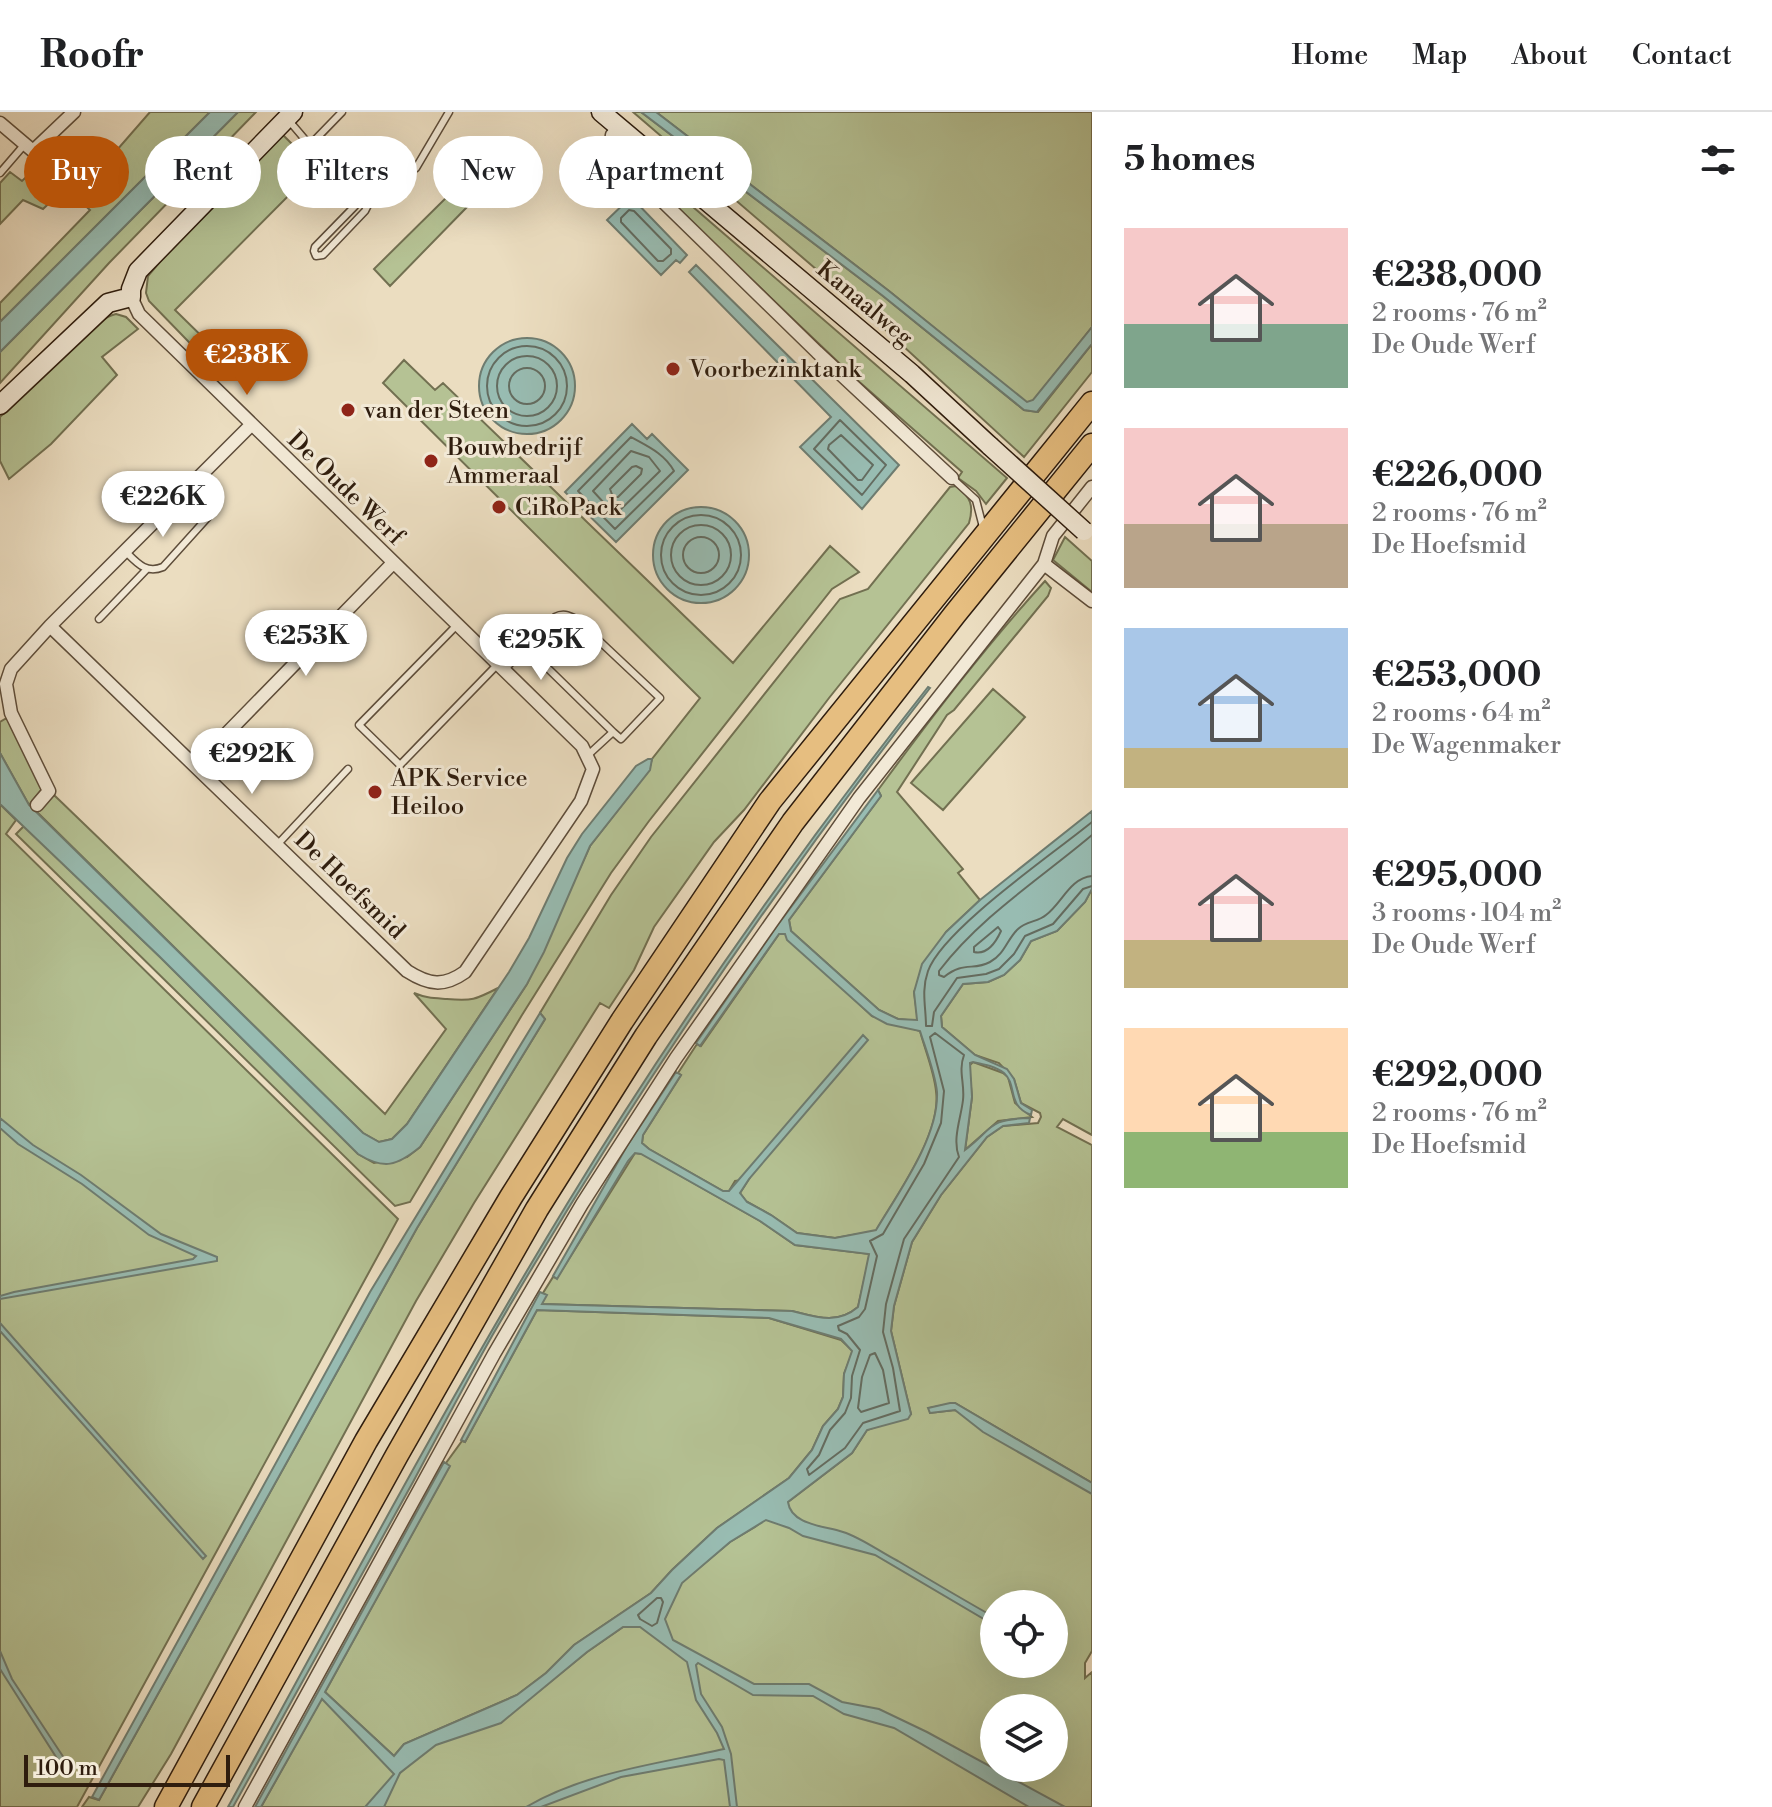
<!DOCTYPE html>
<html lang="en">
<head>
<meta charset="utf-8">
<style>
  body { margin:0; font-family:"Libre Bodoni",serif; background:#f6f6f6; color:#202124; height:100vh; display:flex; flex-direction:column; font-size:30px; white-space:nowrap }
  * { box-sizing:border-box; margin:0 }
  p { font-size:26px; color:#757577 }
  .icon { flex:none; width:44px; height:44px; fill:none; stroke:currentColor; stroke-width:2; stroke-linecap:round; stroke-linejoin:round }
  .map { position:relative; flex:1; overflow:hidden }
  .sheet { display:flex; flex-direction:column; background:#fff; width:680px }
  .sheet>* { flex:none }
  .banner { position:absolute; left:24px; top:24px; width:760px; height:72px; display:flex; gap:16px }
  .tools { position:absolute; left:980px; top:1478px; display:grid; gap:16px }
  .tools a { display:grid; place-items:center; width:88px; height:88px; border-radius:50%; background:#fff; box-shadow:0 8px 32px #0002; font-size:40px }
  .scale { position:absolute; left:24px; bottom:20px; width:206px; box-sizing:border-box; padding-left:8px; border:4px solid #2f1d0e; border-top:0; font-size:22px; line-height:28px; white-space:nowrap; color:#2f1d0e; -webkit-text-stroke:6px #f2e9d6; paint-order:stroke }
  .price { position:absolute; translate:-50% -68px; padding:0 18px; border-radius:28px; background:#fff; color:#222; font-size:26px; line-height:52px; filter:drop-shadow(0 2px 4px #0008) }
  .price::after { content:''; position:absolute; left:50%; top:48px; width:24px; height:18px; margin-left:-12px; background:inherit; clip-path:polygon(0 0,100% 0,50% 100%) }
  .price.active { background:#b45309; color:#fff }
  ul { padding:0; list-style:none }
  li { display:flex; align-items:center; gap:24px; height:200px; padding:0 32px }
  li span { display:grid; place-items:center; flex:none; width:224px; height:160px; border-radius:0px; color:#555 }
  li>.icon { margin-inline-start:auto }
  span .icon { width:96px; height:96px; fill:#fffc; stroke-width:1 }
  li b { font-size:34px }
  h2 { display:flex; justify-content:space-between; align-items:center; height:96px; padding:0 32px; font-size:34px }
  .tag { padding:0 28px; border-radius:36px; background:#fff; box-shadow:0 8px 32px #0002; font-size:28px; line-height:72px }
  .tag.active { background:#b45309; color:#fff }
  header { display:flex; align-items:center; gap:48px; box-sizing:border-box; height:112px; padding:0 40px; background:#fff; border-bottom:2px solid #e0e0e0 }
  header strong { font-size:38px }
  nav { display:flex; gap:44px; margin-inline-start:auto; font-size:28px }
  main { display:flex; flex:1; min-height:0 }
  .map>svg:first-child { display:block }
  .green { fill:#b5c294; stroke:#727051; stroke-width:2; fill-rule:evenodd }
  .water { fill:#98bcb2; stroke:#6e7c70; stroke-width:2 }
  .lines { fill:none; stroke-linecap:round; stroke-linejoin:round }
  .shore { stroke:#646c60; stroke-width:2 }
  .lane-casing { stroke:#5e4d3a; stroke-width:9 }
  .street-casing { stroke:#5e4d3a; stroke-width:15 }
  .secondary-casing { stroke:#2f1d0e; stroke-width:21 }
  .highway-casing { stroke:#2f1d0e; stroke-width:25 }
  .lane { stroke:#f2e9d6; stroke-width:6 }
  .street { stroke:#f2e9d6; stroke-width:12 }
  .secondary { stroke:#f2e9d6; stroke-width:18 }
  .highway { stroke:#e6be80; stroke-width:22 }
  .secondary-bridge-casing { stroke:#2f1d0e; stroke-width:21; stroke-linecap:butt }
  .secondary-bridge { stroke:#f2e9d6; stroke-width:18 }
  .poi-dot { fill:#8f2418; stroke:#f2e9d6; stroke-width:3 }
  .labels { text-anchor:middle; stroke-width:6; stroke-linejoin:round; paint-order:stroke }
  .street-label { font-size:24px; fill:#2f1d0e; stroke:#f2e9d6 }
  .poi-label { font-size:24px; fill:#2f1d0e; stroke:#f2e9d6; text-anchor:start }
</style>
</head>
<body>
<header>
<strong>Roofr</strong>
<nav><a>Home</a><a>Map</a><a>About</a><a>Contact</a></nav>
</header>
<main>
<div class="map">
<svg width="1092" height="1695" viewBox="0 0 1092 1695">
  <rect width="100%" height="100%" fill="#ebddc0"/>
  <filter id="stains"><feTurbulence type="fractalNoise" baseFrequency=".0025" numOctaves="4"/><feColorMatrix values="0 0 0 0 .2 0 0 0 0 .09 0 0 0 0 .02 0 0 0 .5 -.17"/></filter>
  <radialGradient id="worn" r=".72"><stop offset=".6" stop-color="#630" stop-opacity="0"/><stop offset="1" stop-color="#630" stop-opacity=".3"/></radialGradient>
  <!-- green -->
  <path class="green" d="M150,0H210L0,210V191L90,98L76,85Z
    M238,0H256L109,151L0,271V240Z
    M633,0H641L883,184L1024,298L1038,300L1092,232V260L1024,345L866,200Z
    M656,0H1092V215L1033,289L1027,291L889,179Z
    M281,21L316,56L175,198L226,248L216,258L149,189L146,181L148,164L190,114Z
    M627,38L1007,366L986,392L976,379L958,366L962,360L856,267L627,49L624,41Z
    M39,53L66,75L43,97L23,88L0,112V71L10,60L22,69Z
    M457,75L467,88V95L390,174L374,157Z
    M116,202L126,205L138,217L102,245L117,263L51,332L9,367L0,349V305C23,282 87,208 116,202Z
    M404,248L435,278L443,271L733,551L830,434L859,460L832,477L649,709L611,761L522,903L410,1090L395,1094L16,722L24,714L160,845L358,1042L374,1051L407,1045L420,1035L527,872L590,734L649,658L652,647L700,586L383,271Z
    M956,374C971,385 974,394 969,411L829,586L744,698L714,730L654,815L634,858L609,896L600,891L474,1091L416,1189L171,1642L138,1695H82L89,1685L99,1688L417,1116L545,907L540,901L611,783L651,725L840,487L868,477L950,375Z
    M1065,425L1092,449V480L1053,448Z
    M1045,469L1051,476L1048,484L954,598L947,603L897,680L963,757L958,761L980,788L946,820L914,880L918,909L898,907L879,898L791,819L789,808L881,684L878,678C931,606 985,535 1045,469Z
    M993,577L1025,605L943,698L911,671Z
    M5,607H10L42,677L29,693L0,641V610Z
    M54,683L385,1002L446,917L414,881C426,886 434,886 447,887C472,889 475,888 498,876L407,1012L392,1027L379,1030L363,1021L37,700Z
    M0,692L16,708L6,722L398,1107L77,1695H0Z
    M1092,777V1023L1063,1007L1057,1015L1092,1033V1371L955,1291L929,1296L930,1301L955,1298L1092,1380V1539L1085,1551V1566L1092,1560V1695H261L322,1586L400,1661L435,1629L502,1609L587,1540L623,1515H639L665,1506L681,1471L730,1430L755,1415L852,1341L867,1318L911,1302L891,1219L894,1194L912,1130L941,1083L987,1025L1003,1014L1038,1011L1041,1005L1040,1001L1021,991L1014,967L999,951L975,943L942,915L941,904L963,872L988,870L1004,863L1020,848L1031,829L1057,819L1085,790ZM994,1492H1054V1552H994ZM994,1596H1054V1656H994Z
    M779,822H785L872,904L920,919C925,938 934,959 936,979C942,1022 897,1082 876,1119L835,1126L797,1121L771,1103L746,1089L740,1081L749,1067L735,1069L729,1079H723L649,1037L642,1031L643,1023L681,963L678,961L697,932L701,934Z
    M973,950L1003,961L1008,965L1015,991L1032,1005L998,1009L965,1038L972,985L969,954Z
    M635,1041L642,1042L760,1109L795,1133L870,1142L858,1195C837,1213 816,1205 792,1199L541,1192L546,1183L543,1181L553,1165L557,1166Z
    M537,1198L769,1206L841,1228L853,1239L844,1262L843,1285L838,1297L823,1314L812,1338L789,1366L717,1416L672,1458L651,1481L574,1533L546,1561L517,1583L404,1632L394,1644L325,1580L449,1355L446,1351L462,1329L465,1330Z"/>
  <!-- water -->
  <path class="water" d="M210,0H238L0,240V210Z
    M641,0H656L889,179L1027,290L1033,288L1092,215V232L1037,300L1024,298L883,184Z
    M631,85L687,143L680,151L676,148L661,163L607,108Z
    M696,153L899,353L862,397L800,335L831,305L689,160Z
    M479 274a48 48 0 1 1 96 0a48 48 0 1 1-96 0Z
    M632,312L647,327L652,322L688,358L616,430L565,380Z
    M653 443a48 48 0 1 1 96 0a48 48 0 1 1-96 0Z
    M928,575L930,576C770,782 623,998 492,1224C465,1272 439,1321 413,1370C353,1478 293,1587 233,1695H228C339,1493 447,1289 567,1092C676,913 798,740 928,575Z
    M0,641L29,693L363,1021L379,1030L392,1027L407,1012L509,860L529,826L567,746L582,722L636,654L648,647H652L650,658L590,734L544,840L527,872L420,1035C397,1054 384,1058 358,1042L160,845L0,692Z
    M878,678L881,684L789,808L791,819L879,898L898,907L917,908L914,880L922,852L946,820L980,788L1092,699V777L1085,790L1057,819L1031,829L1020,848L1004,863L988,870L963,872L941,904L942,915L975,943L1007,957L1014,967L1021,991L1032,998L1031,1003C1006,993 1018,974 1004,961C995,954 983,952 973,950L970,951L972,985L965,1038C994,1016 987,1007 1030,1006L1029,1011L1003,1014L987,1025L941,1083L912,1130L894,1194L891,1219L911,1302L908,1307L867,1318L852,1341L788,1390C791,1413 825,1414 843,1420C862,1426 880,1440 898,1449C930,1468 962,1487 994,1505V1513L875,1443L803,1424L789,1416L766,1408L730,1430L682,1471L665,1507L673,1528L754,1572H809L842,1590L879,1597L927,1620L1065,1695H1029L894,1616L844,1602L813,1584L753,1583L698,1551L696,1553L701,1582L722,1615L731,1642L737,1695H730L724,1648L719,1647L621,1665L541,1695H526C586,1660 657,1652 724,1637L717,1621L696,1588L687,1550L640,1515H623L587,1540L501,1611L436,1633L400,1661L384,1695H365L394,1662L322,1587L261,1695H255L444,1350L450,1354L325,1580L394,1644L404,1632L517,1583L546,1561L574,1533L651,1481L672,1458L717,1416L789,1366L812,1338L823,1314L838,1297L843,1285L844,1262L852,1239L841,1227L769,1206L537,1198L465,1330L461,1328L540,1180L547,1183L542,1192L792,1199C816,1205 837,1213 858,1195L869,1142L795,1133L760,1109L641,1042L635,1041L628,1049L557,1167L553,1164L627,1034L676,960L681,963L643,1023L642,1031L649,1037L723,1079H729L863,923L868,928L749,1067L740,1081L747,1090L771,1103L797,1121L835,1126L876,1118C898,1081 939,1025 937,980C935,961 926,938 920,919L887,912L872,904L787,828L785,822H779L700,934L696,931L777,814Z
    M540,901L545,907L417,1116L99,1688L92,1685L370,1180Z
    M0,1006L33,1033L81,1063L161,1122L217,1145V1149L0,1187V1184L14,1180L193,1147L196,1144L149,1123L82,1072L18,1032L0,1016Z
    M0,1211L206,1444L203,1447L0,1219Z
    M950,1291H955L1092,1371V1382L983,1320L955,1298L930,1301L928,1296Z
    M0,1539L12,1567L68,1652L65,1659L0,1557Z"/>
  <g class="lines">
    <!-- shore -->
    <path class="shore" d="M629,98L634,99L671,137V142L663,149H658L621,110V106Z
      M487 274a40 40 0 1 1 80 0a40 40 0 1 1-80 0Z
      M497 274a30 30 0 1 1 60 0a30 30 0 1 1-60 0Z
      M509 274a18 18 0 1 1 36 0a18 18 0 1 1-36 0Z
      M840,308L886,353L862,383L814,337Z
      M841,323L873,353L862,368H858L828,337L829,333Z
      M631,325C647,334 664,341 674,359L615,417L578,379Z
      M631,339L649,345L660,359L615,403L593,379Z
      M636,354L642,357L641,362L618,385H613L610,377L632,355Z
      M661 443a40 40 0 1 1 80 0a40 40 0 1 1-80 0Z
      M671 443a30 30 0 1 1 60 0a30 30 0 1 1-60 0Z
      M683 443a18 18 0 1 1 36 0a18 18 0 1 1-36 0Z
      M1092,710C1053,742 943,817 928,859C921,879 926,895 926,914H932L934,900L957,866L986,862L999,857L1014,842L1025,824L1053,812L1083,777L1092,774
      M1092,723C1040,767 981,804 939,859V863L944,865C964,849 973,859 990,850C1005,842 1007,827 1018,817C1026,809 1038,810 1046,803C1062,791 1070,766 1092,764
      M998,815L1001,819C996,830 987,843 974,840V835Z
      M935,921L964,943C958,959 965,972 963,988C961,1006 952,1027 959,1045L904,1127L886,1192L883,1220L893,1256L900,1299L863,1311L845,1336L809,1363L807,1357L819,1343L830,1318L845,1301L851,1286L852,1264L860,1238L847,1222L839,1218L838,1214L859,1205L865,1197L877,1144L870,1129L883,1122L924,1052L941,1011L944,979L930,925Z
      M875,1241L883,1258L889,1291L861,1300L858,1296L862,1265L870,1243Z
      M657,1486H661L663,1490L657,1511L652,1514L640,1507L638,1503Z"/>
    <defs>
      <path id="lane" d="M289,9C308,29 347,85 373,85L416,56L449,0
        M311,32L342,0
        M0,61L25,32
        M351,78L356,86L355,94L315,135L314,139L316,144L323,143L365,99L368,93L367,85
        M952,366L976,388L983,415
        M126,440C137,451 146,462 163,455L209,404C212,391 200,381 192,371
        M99,507L146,458
        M456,514L359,613L400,653L497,553
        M526,535L613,620
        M493,549L518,524
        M505,557L555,505C563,501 568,503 576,507L660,586L621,627L613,620L588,643
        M277,733L348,657"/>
      <path id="street" d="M0,11L33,39L74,0
        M619,15L612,23L610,38L817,240L952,366
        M1044,452L1092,489
        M50,514L407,859C429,873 444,875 465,860L581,689L593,657L582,634L139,202L131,185
        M195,654L392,452
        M37,693L49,679L11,601L6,572L11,557L50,514L250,314
        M245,1695L494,1242L582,1092L676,946L859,686L1044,452L1053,424L1092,375"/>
      <path id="secondary" d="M601,0L912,262L990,334
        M0,293L108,191L131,185V177L138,159L293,0"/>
      <path id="highway" d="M166,1695L366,1329L511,1085L622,909L770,689L1092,291
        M203,1695L397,1343L537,1097L646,924L793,710L955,502L1092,333"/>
    </defs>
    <!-- lane casing -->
    <use href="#lane" class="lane-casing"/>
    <!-- street casing -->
    <use href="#street" class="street-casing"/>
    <!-- secondary casing -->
    <use href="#secondary" class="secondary-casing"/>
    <!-- highway casing -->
    <use href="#highway" class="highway-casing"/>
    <!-- lane -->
    <use href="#lane" class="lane"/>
    <!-- street -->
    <use href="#street" class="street"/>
    <!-- secondary -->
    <use href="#secondary" class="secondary"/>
    <!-- highway -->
    <use href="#highway" class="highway"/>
    <defs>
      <path id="secondary-bridge" d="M990,334L1084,419"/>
    </defs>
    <!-- secondary-bridge casing -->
    <use href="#secondary-bridge" class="secondary-bridge-casing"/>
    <!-- secondary-bridge -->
    <use href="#secondary-bridge" class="secondary-bridge"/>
  </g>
  <!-- markers -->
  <g class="poi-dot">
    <circle cx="673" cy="257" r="8"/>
    <circle cx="348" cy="298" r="8"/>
    <circle cx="431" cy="349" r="8"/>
    <circle cx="499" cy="395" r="8"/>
    <circle cx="375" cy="680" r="8"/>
  </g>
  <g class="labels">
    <!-- street labels -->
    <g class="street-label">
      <text transform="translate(865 191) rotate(40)" y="8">Kanaalweg</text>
      <text transform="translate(346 376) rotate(44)" y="8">De Oude Werf</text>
      <text transform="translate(350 773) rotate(44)" y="8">De Hoefsmid</text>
    </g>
    <!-- poi labels -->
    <g class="poi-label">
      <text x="689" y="265">Voorbezinktank</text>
      <text x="364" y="306">van der Steen</text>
      <text x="447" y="343">Bouwbedrijf<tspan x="447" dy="28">Ammeraal</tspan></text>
      <text x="515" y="403">CiRoPack</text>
      <text x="391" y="674">APK Service<tspan x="391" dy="28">Heiloo</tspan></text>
    </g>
  </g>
  <rect width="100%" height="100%" filter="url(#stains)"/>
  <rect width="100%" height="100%" fill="url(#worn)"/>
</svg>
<div class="tools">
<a><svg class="icon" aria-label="locate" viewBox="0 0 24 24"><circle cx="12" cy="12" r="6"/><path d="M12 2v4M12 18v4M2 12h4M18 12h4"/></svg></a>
<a><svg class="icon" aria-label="layers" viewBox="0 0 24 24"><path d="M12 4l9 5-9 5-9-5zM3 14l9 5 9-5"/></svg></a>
</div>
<div class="scale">100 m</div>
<b class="price active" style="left:247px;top:285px">€238K</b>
<b class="price" style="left:163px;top:427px">€226K</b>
<b class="price" style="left:306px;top:566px">€253K</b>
<b class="price" style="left:541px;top:570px">€295K</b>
<b class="price" style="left:252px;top:684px">€292K</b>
<div class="banner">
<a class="tag active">Buy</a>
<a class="tag">Rent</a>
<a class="tag">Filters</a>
<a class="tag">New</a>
<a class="tag">Apartment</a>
</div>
</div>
<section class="sheet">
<h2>5 homes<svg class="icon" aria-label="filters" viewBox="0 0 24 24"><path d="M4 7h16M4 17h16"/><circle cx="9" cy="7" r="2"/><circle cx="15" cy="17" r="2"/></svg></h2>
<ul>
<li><span style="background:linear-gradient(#f6c9c9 60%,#7fa58c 0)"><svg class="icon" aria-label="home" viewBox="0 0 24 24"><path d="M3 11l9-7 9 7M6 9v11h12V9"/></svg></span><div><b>€238,000</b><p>2 rooms · 76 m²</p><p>De Oude Werf</p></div></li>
<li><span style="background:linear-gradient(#f6c9c9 60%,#b9a48a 0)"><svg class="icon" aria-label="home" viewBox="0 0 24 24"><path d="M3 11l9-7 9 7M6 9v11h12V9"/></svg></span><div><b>€226,000</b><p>2 rooms · 76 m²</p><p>De Hoefsmid</p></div></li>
<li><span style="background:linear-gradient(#a9c7e8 75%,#c2b280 0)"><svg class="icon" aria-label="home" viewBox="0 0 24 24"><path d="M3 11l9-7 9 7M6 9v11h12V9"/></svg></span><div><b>€253,000</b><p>2 rooms · 64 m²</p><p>De Wagenmaker</p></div></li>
<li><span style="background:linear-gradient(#f6c9c9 70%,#c2b280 0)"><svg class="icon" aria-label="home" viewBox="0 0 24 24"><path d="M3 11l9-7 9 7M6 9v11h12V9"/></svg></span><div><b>€295,000</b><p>3 rooms · 104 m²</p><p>De Oude Werf</p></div></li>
<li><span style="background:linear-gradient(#ffd9b3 65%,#8fb573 0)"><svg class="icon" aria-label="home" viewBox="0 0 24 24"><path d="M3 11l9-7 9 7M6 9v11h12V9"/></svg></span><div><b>€292,000</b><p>2 rooms · 76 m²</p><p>De Hoefsmid</p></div></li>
</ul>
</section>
</main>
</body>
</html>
